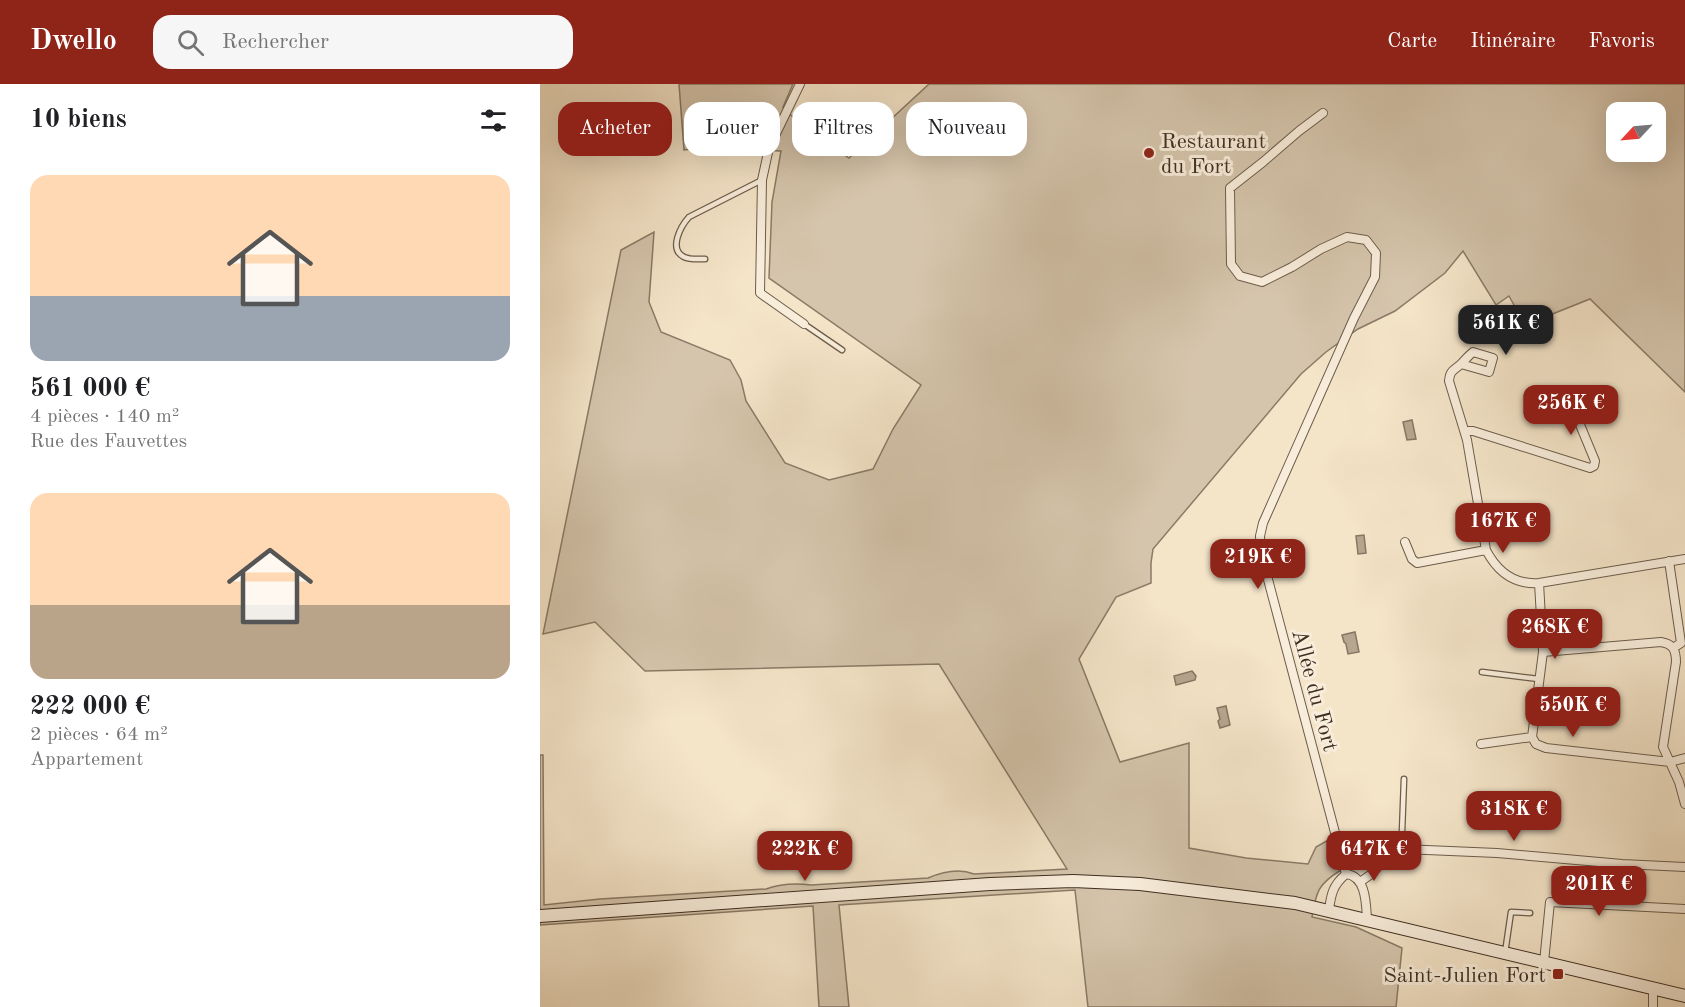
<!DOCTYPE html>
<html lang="fr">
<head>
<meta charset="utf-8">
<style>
  body { margin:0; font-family:"Old Standard TT",serif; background:#f6f6f6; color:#202124; height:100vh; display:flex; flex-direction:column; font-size:22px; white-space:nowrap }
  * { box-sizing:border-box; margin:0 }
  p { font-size:20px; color:#757577 }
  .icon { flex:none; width:33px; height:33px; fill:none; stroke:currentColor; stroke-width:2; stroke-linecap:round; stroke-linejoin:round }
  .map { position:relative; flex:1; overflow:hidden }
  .sheet { display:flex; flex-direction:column; background:#fff; width:540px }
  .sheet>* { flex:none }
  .hud { position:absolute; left:18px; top:18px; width:570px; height:54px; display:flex; gap:12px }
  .needle { width:39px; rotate:244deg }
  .buttons { position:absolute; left:1066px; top:18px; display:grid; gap:12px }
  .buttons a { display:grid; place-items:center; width:60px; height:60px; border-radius:12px; background:#fff; box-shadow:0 6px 24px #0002; font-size:30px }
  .price { position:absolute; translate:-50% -51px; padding:0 14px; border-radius:12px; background:#8f2418; color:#fff; font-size:20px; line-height:39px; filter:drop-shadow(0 2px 3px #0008) }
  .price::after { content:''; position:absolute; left:50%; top:36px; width:18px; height:14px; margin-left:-9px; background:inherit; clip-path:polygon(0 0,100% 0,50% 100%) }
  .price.on { background:#222; color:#fff }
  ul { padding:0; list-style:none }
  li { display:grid; align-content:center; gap:12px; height:318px; padding:0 30px }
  li span { display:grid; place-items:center; height:186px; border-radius:18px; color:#555 }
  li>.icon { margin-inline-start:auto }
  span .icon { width:108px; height:108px; fill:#fffc; stroke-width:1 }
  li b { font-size:26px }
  h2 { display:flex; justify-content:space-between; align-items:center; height:72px; padding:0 30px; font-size:26px }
  .chip { padding:0 21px; border-radius:18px; background:#fff; box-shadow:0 6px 24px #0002; font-size:21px; line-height:54px }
  .chip.on { background:#8f2418; color:#fff }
  header { display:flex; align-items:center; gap:36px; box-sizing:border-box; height:84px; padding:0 30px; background:#8f2418; color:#fff }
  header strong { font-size:28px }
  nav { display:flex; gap:33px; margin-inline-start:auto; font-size:21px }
  .search { width:420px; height:54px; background:#f6f6f6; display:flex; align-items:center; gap:15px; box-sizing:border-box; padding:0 21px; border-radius:18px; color:#757577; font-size:22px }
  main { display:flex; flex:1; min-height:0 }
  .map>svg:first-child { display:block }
  .green { fill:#d5c5ac; stroke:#8a7a66; stroke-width:1.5; fill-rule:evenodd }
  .water { fill:#b6a68f; stroke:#867663; stroke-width:1.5 }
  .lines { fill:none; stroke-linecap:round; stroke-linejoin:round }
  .service-casing { stroke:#6c5c4b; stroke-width:7 }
  .minor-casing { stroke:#6c5c4b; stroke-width:10 }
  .secondary-casing { stroke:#3f2e21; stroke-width:14 }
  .service { stroke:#f8eddb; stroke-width:4.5 }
  .minor { stroke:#f8eddb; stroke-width:8 }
  .secondary { stroke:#f8eddb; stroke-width:12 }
  .poi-dot { fill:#8f2418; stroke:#f8eddb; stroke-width:2 }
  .labels { text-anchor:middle; stroke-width:6; stroke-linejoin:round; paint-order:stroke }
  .poi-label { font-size:22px; fill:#3f2e21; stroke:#f8eddb; text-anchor:start }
  .street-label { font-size:22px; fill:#3f2e21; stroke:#f8eddb }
</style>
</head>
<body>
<header>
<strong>Dwello</strong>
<div class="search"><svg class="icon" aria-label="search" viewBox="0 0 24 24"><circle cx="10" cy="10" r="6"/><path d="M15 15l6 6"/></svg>Rechercher</div>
<nav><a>Carte</a><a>Itinéraire</a><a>Favoris</a></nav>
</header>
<main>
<section class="sheet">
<h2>10 biens<svg class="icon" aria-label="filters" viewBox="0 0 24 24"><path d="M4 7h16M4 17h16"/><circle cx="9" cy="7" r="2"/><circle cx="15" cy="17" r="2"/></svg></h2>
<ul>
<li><span style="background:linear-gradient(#ffd9b3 65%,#9aa5b1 0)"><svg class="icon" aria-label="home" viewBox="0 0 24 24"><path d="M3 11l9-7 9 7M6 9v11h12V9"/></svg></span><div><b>561 000 €</b><p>4 pièces · 140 m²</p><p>Rue des Fauvettes</p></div></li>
<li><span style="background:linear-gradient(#ffd9b3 60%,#b9a48a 0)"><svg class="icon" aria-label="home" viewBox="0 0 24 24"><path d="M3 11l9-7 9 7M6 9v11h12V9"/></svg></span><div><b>222 000 €</b><p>2 pièces · 64 m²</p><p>Appartement</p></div></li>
</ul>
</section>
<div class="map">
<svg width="1145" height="923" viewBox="0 0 1145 923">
  <rect width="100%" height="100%" fill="#f4e4c8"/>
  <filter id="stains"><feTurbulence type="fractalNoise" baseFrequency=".00333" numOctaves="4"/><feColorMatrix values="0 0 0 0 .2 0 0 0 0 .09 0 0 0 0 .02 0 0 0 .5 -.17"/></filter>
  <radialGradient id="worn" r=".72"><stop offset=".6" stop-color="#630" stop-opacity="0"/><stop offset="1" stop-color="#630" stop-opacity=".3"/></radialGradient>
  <!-- green -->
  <path class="green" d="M139,0H253L243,23L261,41L309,74L389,0H1145V308L1050,215L985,241L969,212L956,221L923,167L905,189L855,227L818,245L786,268L761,290L613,465L611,479V499L576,513L539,575L580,678L649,659V764L706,774L768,780L776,763L790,755L801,786C778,800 776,808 772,833L816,843L862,864L856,923H548L535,806L299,821L309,923H279L273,822L0,841V671H3L4,821L60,815L226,805C240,800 256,799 271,801L388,794C402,788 419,784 434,790L527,785L399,580L105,587L55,538L3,550L81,166L114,148L109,218L121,248L190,276L201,296L206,317L245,379L289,396L333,385L353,345L381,301L229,194L232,118L241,67L161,64L144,66ZM1077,28H1116V68H1077Z"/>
  <!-- water -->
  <path class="water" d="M872,336L876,355L867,356L863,338Z
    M824,451L826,469L818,470L816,452Z
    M815,548L819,568L808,570L806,560L804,558L802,551Z
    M652,587L656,592L655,596L636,601L634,592Z
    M686,622L690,641L680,644L678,637L680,635L677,624Z"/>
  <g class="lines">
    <defs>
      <path id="service" d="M165,175C158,175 150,176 144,173C128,165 141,142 149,133L222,96
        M264,240L302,266
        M942,588L999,595
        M863,765L862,748L864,695
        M965,869L971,828L990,829"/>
      <path id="minor" d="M260,0L229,64L222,96L220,209L264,240
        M783,29L759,47L723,78L690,104L691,180L700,192L722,198L752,183L781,165L807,153L826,156L836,169L835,193L814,234L723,439L720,452L721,469L806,790
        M921,280L949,288L953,274L933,268C928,272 925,276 921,280C913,287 910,286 909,297L927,356L946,466C957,487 974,501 999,499L1145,475
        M925,347H933L1050,384L1054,382L1055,377L1031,319
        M865,458L872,475L877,479L946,466
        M1129,477L1141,559L1133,564
        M1003,568L1121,558C1133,560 1136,566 1136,578L1123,663L1139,698L1145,720
        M992,653L1003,568L999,499
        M941,660L992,653L996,660L1006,664L1130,678L1145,674
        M806,790C826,792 826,819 827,835
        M820,798L830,791L852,768L863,765L957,769L1082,780L1145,783
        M789,826C791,810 793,801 806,790
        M1004,878L1010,818L1145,825
        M1113,923V905"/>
      <path id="secondary" d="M0,832L450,800L533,797L600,800L755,819L1145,912"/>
    </defs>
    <!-- service casing -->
    <use href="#service" class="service-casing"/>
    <!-- minor casing -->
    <use href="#minor" class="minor-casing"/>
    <!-- secondary casing -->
    <use href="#secondary" class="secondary-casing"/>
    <!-- service -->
    <use href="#service" class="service"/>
    <!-- minor -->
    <use href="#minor" class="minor"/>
    <!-- secondary -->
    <use href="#secondary" class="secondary"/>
  </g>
  <!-- markers -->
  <g class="poi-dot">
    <circle cx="609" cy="69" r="6"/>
    <rect x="1012" y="884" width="12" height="12" rx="3"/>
  </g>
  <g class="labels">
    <!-- poi labels -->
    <g class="poi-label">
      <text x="621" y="64">Restaurant<tspan x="621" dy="25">du Fort</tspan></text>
      <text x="1006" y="898" text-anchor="end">Saint-Julien Fort</text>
    </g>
    <!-- street labels -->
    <g class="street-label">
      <text transform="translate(776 606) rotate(75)" y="8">Allée du Fort</text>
    </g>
  </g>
  <rect width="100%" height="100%" filter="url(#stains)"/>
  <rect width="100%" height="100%" fill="url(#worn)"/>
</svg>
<div class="buttons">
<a><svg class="needle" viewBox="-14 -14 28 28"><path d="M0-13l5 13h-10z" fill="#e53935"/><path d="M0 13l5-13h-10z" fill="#757577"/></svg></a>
</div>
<b class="price on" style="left:966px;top:272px">561K €</b>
<b class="price" style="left:1031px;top:352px">256K €</b>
<b class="price" style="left:963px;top:470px">167K €</b>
<b class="price" style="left:718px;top:506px">219K €</b>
<b class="price" style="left:1015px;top:576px">268K €</b>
<b class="price" style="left:1033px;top:654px">550K €</b>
<b class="price" style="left:974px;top:758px">318K €</b>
<b class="price" style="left:265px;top:798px">222K €</b>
<b class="price" style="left:834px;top:798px">647K €</b>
<b class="price" style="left:1059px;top:833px">201K €</b>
<div class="hud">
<a class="chip on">Acheter</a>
<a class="chip">Louer</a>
<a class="chip">Filtres</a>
<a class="chip">Nouveau</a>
</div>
</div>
</main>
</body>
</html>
